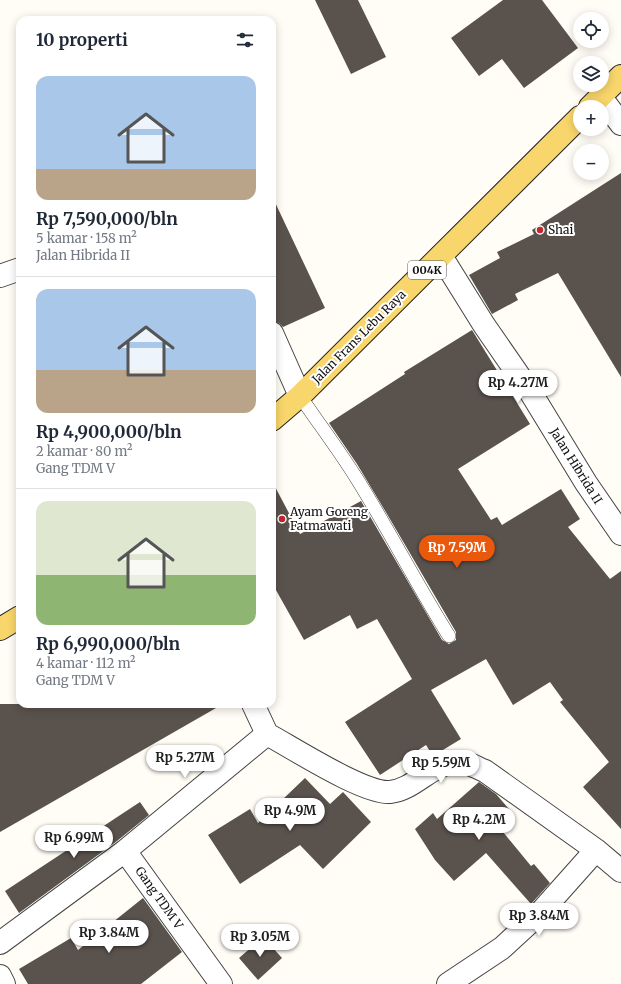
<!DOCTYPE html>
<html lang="id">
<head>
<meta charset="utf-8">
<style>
  body { margin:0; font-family:Merriweather,serif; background:#f6f6f7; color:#1f2937; height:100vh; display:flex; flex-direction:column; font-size:15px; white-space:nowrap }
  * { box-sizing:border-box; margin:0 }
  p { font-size:13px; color:#747a83 }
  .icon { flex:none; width:22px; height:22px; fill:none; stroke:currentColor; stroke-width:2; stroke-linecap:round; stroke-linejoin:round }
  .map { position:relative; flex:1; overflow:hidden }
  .sheet { position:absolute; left:16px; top:16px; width:260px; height:692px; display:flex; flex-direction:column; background:#fff; border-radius:12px; box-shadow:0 2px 10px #0003 }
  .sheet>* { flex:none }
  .buttons { position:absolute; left:573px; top:12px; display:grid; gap:8px }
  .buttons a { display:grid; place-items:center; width:36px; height:36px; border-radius:50%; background:#fff; box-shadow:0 2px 10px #0003; font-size:20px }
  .price { position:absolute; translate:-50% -34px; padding:0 9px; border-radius:14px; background:#fff; color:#222; font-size:13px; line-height:26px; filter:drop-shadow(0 1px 2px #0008) }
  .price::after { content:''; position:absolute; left:50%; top:24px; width:12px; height:9px; margin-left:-6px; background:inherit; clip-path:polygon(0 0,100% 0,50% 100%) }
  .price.current { background:#ea580c; color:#fff }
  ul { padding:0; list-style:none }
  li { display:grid; align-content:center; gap:8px; height:212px; padding:0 20px }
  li+li { border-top:1px solid #e0e1e3 }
  li span { display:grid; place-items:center; height:124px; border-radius:12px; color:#555 }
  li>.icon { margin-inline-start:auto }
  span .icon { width:72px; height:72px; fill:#fffc; stroke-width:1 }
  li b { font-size:17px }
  h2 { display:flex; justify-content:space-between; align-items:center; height:48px; padding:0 20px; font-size:17px }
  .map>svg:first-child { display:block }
  .building { fill:#5a524d }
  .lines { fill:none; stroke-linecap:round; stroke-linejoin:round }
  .lane-casing { stroke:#444; stroke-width:14 }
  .street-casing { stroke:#444; stroke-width:24 }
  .primary-casing { stroke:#222; stroke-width:24 }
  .lane { stroke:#fff; stroke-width:13 }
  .street { stroke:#fff; stroke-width:22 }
  .primary { stroke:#f9d66b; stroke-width:22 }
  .poi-dot { fill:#c4262e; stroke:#fff; stroke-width:1.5 }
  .labels { text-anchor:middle; stroke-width:4; stroke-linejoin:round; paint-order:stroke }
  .shield { fill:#fff; stroke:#585858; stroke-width:1 }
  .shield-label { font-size:11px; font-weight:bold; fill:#111 }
  .poi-label { font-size:12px; fill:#111; stroke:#fff; text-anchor:start }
  .street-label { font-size:12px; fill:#111; stroke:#fff }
</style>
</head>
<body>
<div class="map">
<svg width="621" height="984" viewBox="0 0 621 984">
  <rect width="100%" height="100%" fill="#fffdf5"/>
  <!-- building -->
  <path class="building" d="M315,0H358L386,57L351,74Z
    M503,0H542L578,48L524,88L502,59L479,76L451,38Z
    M621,173V377L558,273L515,294L518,300L492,314L469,275L500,258L497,252L534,234L532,230Z
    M272,196L325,308L283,327L279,323L272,321Z
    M472,330L530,424L458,469L491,520L497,517L502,525L561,489L580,519L568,527L610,579L621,571V829L583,787L609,762L560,702L563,700L550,682L513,705L486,659L431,690L461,739L433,756L426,745L380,775L345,722L412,679L377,619L357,629L350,615L304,640L272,583V481L300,534L361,501L442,640L449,644L456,640V632L387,514L357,464L329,423L405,374L404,372Z
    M0,704H223L0,832Z
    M305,778L330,804L343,792L371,822L323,869L300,845L240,884L208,835L250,809L258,823Z
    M479,782L496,794L514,815L499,827L531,866L534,864L550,883L531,904L486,853L454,881L435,860L415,829L433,813L437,819Z
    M140,802L149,815L117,841L19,913L5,891Z
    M143,898L182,952L141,984H28L19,969L71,938L78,950Z
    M263,937L282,958L258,980L239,958Z"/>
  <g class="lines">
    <defs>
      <path id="lane" d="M300,396C319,424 339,450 357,479C389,530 417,585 449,636"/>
      <path id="street" d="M600,96L621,124
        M441,256L484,325L531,393L586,483L621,534
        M0,276L20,269
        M272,333L300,396
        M253,704L267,734
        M267,734C293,748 364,794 390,792C418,789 435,757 465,763C472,764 479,769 485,771L596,850L621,871
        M125,851L221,984
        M0,943L125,851L267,734
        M0,976L4,984
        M448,984L502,948L539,914L596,850"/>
      <path id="primary" d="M590,107L621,76
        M272,420L300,396L580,117
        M0,629L20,617"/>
    </defs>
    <!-- lane casing -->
    <use href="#lane" class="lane-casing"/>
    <!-- street casing -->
    <use href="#street" class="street-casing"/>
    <!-- primary casing -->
    <use href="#primary" class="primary-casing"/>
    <!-- lane -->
    <use href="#lane" class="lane"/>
    <!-- street -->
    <use href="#street" class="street"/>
    <!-- primary -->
    <use href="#primary" class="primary"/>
  </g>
  <!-- markers -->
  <g class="poi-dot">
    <circle cx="540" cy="230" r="4"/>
    <circle cx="282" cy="519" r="4"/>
  </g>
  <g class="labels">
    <!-- shield labels -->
    <rect class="shield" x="408" y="261" width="38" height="18" rx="3"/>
    <g class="shield-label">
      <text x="427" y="274">004K</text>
    </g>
    <!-- poi labels -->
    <g class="poi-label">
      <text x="548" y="234">Shai</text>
      <text x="290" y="516">Ayam Goreng<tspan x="290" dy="14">Fatmawati</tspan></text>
    </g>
    <!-- street labels -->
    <g class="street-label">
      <text transform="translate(359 337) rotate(-45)" y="4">Jalan Frans Lebu Raya</text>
      <text transform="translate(576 466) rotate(58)" y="4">Jalan Hibrida II</text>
      <text transform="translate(159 898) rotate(55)" y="4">Gang TDM V</text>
    </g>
  </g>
</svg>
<div class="buttons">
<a><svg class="icon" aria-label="locate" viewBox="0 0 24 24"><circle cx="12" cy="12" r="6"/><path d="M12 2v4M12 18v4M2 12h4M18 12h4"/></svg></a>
<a><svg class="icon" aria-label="layers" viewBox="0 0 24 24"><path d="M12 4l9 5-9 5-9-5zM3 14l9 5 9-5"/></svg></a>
<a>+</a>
<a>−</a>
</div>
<b class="price" style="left:518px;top:404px">Rp 4.27M</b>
<b class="price current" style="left:457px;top:569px">Rp 7.59M</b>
<b class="price" style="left:185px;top:779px">Rp 5.27M</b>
<b class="price" style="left:441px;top:784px">Rp 5.59M</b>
<b class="price" style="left:290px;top:832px">Rp 4.9M</b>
<b class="price" style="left:479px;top:841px">Rp 4.2M</b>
<b class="price" style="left:74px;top:859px">Rp 6.99M</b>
<b class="price" style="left:539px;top:937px">Rp 3.84M</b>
<b class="price" style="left:109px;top:954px">Rp 3.84M</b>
<b class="price" style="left:260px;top:958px">Rp 3.05M</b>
<section class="sheet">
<h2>10 properti<svg class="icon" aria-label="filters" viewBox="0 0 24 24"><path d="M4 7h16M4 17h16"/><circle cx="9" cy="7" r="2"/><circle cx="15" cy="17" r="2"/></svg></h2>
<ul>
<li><span style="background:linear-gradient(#a9c7e8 75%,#b9a48a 0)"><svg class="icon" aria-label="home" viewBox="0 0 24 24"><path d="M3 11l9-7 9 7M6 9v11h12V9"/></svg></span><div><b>Rp 7,590,000/bln</b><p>5 kamar · 158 m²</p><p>Jalan Hibrida II</p></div></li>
<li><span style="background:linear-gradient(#a9c7e8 65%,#b9a48a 0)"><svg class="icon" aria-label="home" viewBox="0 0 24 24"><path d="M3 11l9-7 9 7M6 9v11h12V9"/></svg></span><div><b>Rp 4,900,000/bln</b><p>2 kamar · 80 m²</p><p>Gang TDM V</p></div></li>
<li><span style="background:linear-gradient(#dfe7d0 60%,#8fb573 0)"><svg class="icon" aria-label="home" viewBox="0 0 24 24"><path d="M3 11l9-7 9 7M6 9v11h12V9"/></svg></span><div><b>Rp 6,990,000/bln</b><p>4 kamar · 112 m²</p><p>Gang TDM V</p></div></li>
</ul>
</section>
</div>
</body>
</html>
